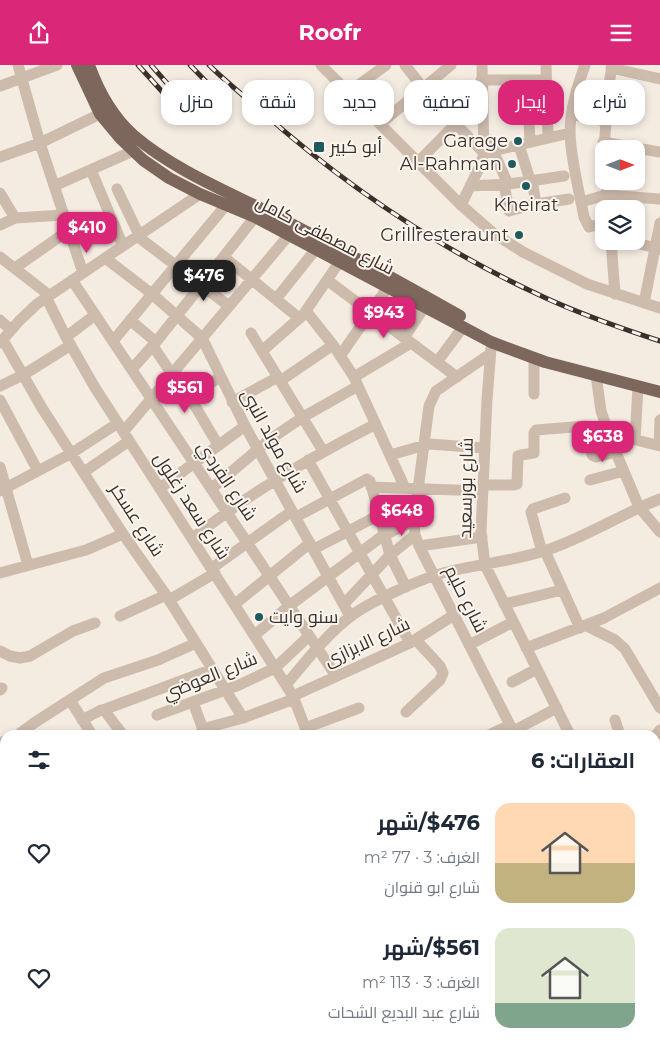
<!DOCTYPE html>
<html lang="ar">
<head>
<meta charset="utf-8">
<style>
  body { margin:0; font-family:Montserrat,Cairo,sans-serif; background:#f6f6f7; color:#1f2937; direction:rtl; height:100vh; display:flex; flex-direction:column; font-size:19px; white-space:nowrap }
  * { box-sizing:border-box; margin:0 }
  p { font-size:16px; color:#747a83 }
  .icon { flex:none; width:28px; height:28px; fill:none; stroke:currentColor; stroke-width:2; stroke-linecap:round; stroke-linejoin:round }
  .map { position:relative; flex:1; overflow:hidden; direction:ltr }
  .sheet { position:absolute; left:0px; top:665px; width:660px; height:321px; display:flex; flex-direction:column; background:#fff; border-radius:15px 15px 0 0; box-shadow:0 2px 8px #0003; direction:rtl }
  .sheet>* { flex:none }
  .banner { position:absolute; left:15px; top:15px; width:630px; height:45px; direction:rtl; display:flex; gap:10px }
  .needle { width:32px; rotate:90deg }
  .controls { position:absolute; left:595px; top:75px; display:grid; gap:10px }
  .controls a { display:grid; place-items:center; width:50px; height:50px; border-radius:10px; background:#fff; box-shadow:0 2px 8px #0003; font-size:25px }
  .price { position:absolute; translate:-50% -42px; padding:0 11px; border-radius:10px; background:#db2777; color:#fff; font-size:16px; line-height:32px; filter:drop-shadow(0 1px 2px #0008) }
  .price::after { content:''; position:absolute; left:50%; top:30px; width:15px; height:11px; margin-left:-8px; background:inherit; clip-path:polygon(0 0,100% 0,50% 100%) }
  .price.active { background:#222; color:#fff }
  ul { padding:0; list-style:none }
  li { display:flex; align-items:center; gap:15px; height:125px; padding:0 25px }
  li span { display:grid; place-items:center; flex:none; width:140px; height:100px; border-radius:15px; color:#555 }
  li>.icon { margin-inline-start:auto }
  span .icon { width:60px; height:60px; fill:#fffc; stroke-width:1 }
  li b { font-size:21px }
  h2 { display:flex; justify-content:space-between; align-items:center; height:60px; padding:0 25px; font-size:21px }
  .tag { padding:0 18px; border-radius:15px; background:#fff; box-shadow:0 2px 8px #0003; font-size:18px; line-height:45px }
  .tag.active { background:#db2777; color:#fff }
  header { display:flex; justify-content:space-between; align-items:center; height:65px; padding:0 25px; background:#db2777; color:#fff; font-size:22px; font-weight:700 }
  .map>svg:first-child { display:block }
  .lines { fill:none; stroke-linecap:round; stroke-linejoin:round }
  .minor { stroke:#cdbbac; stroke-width:11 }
  .major { stroke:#7d675c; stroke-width:12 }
  .rail-casing { stroke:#3b302b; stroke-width:5 }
  .rail { stroke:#fbf5ee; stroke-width:3; stroke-dasharray:9; stroke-linecap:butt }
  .poi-dot { fill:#1f5a5e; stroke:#fbf5ee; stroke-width:2 }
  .labels { text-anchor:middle; stroke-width:4; stroke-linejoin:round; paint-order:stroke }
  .poi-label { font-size:18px; fill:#3b302b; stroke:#fbf5ee; text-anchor:end }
  .street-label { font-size:18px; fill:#3b302b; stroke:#fbf5ee }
</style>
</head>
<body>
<header><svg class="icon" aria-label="menu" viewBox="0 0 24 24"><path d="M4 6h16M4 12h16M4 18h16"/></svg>Roofr<svg class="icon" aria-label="share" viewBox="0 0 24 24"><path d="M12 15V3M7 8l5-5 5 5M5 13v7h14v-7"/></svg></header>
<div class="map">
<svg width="660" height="986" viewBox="0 0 660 986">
  <rect width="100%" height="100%" fill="#f4ebe1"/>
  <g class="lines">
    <!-- minor -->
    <path class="minor" d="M18,0L40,78L83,208
      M321,0L461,140L493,168L523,187L587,219L660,243
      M405,0L423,23
      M546,0L548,73
      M585,0C577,22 570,44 570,68C571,96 579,125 584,152L589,162L604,158
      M611,3L660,14
      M481,15H546
      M0,21L57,0
      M422,24L484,88L570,68
      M349,27L386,0
      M528,35L530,77
      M572,49L605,56
      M380,59L451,0
      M603,77L660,87
      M490,79L508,119
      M519,80L530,115
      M604,85L608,27L612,0
      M0,92L40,78L100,49
      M418,97L482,32
      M91,105L123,181
      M532,115L536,139
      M606,116L608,144
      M504,119L509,146L536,139L569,134
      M54,121L133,86
      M470,121L509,119L564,111
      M117,124L139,170
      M0,128L15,153
      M581,137L606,130L660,134
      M461,140L480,101L484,88L482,0
      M0,160L15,153L64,150
      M137,171L229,241
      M611,176L615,229
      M627,176L660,184
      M0,192L49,230
      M224,192L299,253
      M105,193L152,229L202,273L245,361L350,551
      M15,203L69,165
      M72,215L336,611
      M327,215L457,312
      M46,232L66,272L94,321L293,631L308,670
      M276,234L316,184
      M644,238L660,158
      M306,246L333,280L354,312L405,423
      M0,255L11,265
      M130,255L156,277
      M251,268L323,386
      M66,272L95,250
      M404,273L425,241
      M3,275L42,343L123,469L166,530L243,653
      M113,276L226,140
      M0,278L19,256L37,239L200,129
      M153,281L171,308
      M491,284L487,334L481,467L485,500L570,670
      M262,286L303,250L340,196
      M490,289L436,326L429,341L414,455L415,470L419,481L515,670
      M340,291L388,222
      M534,293V329
      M437,297L463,262
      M132,304L156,277L255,152
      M174,305L218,380
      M596,310L601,346L614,383L639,442L660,467
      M354,312L411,278
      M280,316L333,280
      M0,321L23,310L71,280
      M190,332L220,312
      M0,335L38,406
      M232,337L278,312
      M124,366L289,170
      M608,368L660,381
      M635,375L638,322
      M659,380L660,355
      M390,390L429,379L485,383
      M308,395L410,578
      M0,402L28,500
      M84,407L129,376
      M590,415L624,406
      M483,420H514L517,419L518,391L521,390L534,388V368L536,365L586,361L588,364L592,390L596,392L616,387
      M371,422L483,426
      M160,423L245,361
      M211,424L269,375L303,352L358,321
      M0,426L72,388L118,358
      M296,452L367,414L370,416L390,490L406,522
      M193,473C249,428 311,392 376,359
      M419,481L482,472
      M314,484L379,450
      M545,486L580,563
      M542,487L531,447L533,444L565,433
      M212,503L292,446
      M0,508L86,485L123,469
      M169,535L215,508
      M235,539L310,478
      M344,539L390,490L415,470
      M504,539L562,525
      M120,551L166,530
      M585,560L615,575L625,584L660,643
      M255,570L289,541L381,472L414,455
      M469,580L513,557
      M526,583L604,553L660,523
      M0,586L10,591L20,593L30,591L73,566L95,558
      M512,617L537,604
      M286,620C306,596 326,570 351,551C371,536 422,513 447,507C480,499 514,496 547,485C586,472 621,449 660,434
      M0,625L2,623
      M293,631L410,578L454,550
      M70,635L92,670
      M193,637L205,670
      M103,645L213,604
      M406,647L440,615L443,608L440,601L416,575
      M157,650L239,620L275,603L309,571
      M82,655L101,645H104L123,670
      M615,655L620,670
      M305,663L359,643
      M202,664L243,653L294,634
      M513,666L557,643
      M18,670L34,658L104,613L158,595L196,578
      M489,670L510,660
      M655,671L660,665
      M0,678L5,676
      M655,690L660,694
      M0,737L5,740
      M655,788H660
      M0,803L5,816
      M655,879H660
      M655,887L659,900L655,915
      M0,903L5,913
      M0,941L5,939
      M77,981L78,986
      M115,981L119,986
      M236,981L237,986
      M277,981L278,986
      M333,981L334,986
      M429,981L430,986
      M474,981V986
      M520,981V986
      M214,983L219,981
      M371,986V981
      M560,986V981
      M618,986V981
      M659,986L660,979"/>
    <!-- major -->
    <path class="major" d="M77,0L100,49L120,73L143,95L169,113L200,129L255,152L491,277L545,297L660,327
      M89,0C98,25 113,52 133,70C174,105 226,126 274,150C337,182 398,216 460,251"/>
    <defs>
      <path id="rail" d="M138,0L167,32
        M151,0L172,24
        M190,0L218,29
        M209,0C225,16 243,30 260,45C342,118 433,180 533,227C574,247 617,262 660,276"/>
    </defs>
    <!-- rail casing -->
    <use href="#rail" class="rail-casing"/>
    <!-- rail -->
    <use href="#rail" class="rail"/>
  </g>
  <!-- markers -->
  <g class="poi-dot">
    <circle cx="518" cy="76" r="5"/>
    <rect x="313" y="76" width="12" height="12" rx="2.5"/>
    <circle cx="512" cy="99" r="5"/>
    <circle cx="526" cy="121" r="5"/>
    <circle cx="519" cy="170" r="5"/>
    <circle cx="259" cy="552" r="5"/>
  </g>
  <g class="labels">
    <!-- poi labels -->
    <g class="poi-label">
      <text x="508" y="82">Garage</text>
      <text x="330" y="88" text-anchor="start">أبو كبير</text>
      <text x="502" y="105">Al-Rahman</text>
      <text x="526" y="146" text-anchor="middle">Kheirat</text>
      <text x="509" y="176">Grillresteraunt</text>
      <text x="269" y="558" text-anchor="start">سنو وايت</text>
    </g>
    <!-- street labels -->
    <g class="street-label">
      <text transform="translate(325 170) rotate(27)" y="6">شارع مصطفى كامل</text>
      <text transform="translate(274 376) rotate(61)" y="6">شارع مولد النبى</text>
      <text transform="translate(227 416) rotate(56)" y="6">شارع الفردي</text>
      <text transform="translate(466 423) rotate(-89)" y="6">شارع بورسعيد</text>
      <text transform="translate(192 441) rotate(57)" y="6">شارع سعد زغلول</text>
      <text transform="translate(137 455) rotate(57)" y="6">شارع عسكر</text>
      <text transform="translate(466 534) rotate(63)" y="6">شارع حليم</text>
      <text transform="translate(367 577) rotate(-25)" y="6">شارع الابزازى</text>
      <text transform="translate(210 611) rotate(-22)" y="6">شارع العوضي</text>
    </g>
  </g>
</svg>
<div class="controls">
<a><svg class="needle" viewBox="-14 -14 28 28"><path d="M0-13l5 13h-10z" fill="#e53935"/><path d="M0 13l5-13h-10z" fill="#747a83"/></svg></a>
<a><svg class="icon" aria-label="layers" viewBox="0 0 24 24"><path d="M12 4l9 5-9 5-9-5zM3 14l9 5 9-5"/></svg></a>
</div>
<b class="price" style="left:87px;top:189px">$410</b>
<b class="price active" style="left:204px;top:237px">$476</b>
<b class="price" style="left:384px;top:274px">$943</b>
<b class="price" style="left:185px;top:349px">$561</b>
<b class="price" style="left:603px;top:398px">$638</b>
<b class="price" style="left:402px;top:472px">$648</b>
<div class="banner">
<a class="tag">شراء</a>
<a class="tag active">إيجار</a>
<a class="tag">تصفية</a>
<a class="tag">جديد</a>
<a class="tag">شقة</a>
<a class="tag">منزل</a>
</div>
<section class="sheet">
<h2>العقارات: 6<svg class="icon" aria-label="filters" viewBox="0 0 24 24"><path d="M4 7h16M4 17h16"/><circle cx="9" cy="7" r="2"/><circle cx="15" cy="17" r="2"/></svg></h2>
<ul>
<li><span style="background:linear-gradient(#ffd9b3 60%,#c2b280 0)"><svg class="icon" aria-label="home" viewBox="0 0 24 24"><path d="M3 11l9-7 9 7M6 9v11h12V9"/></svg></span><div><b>$476/شهر</b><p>الغرف: 3 · 77 m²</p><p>شارع ابو قنوان</p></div><svg class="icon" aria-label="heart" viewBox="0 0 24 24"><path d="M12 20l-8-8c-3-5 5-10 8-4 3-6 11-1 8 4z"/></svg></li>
<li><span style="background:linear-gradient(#dfe7d0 75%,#7fa58c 0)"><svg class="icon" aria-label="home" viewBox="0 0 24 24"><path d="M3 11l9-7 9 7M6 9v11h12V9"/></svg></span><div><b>$561/شهر</b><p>الغرف: 3 · 113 m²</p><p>شارع عبد البديع الشحات</p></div><svg class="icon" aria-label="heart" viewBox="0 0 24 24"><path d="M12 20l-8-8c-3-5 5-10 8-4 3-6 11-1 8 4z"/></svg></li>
</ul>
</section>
</div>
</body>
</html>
